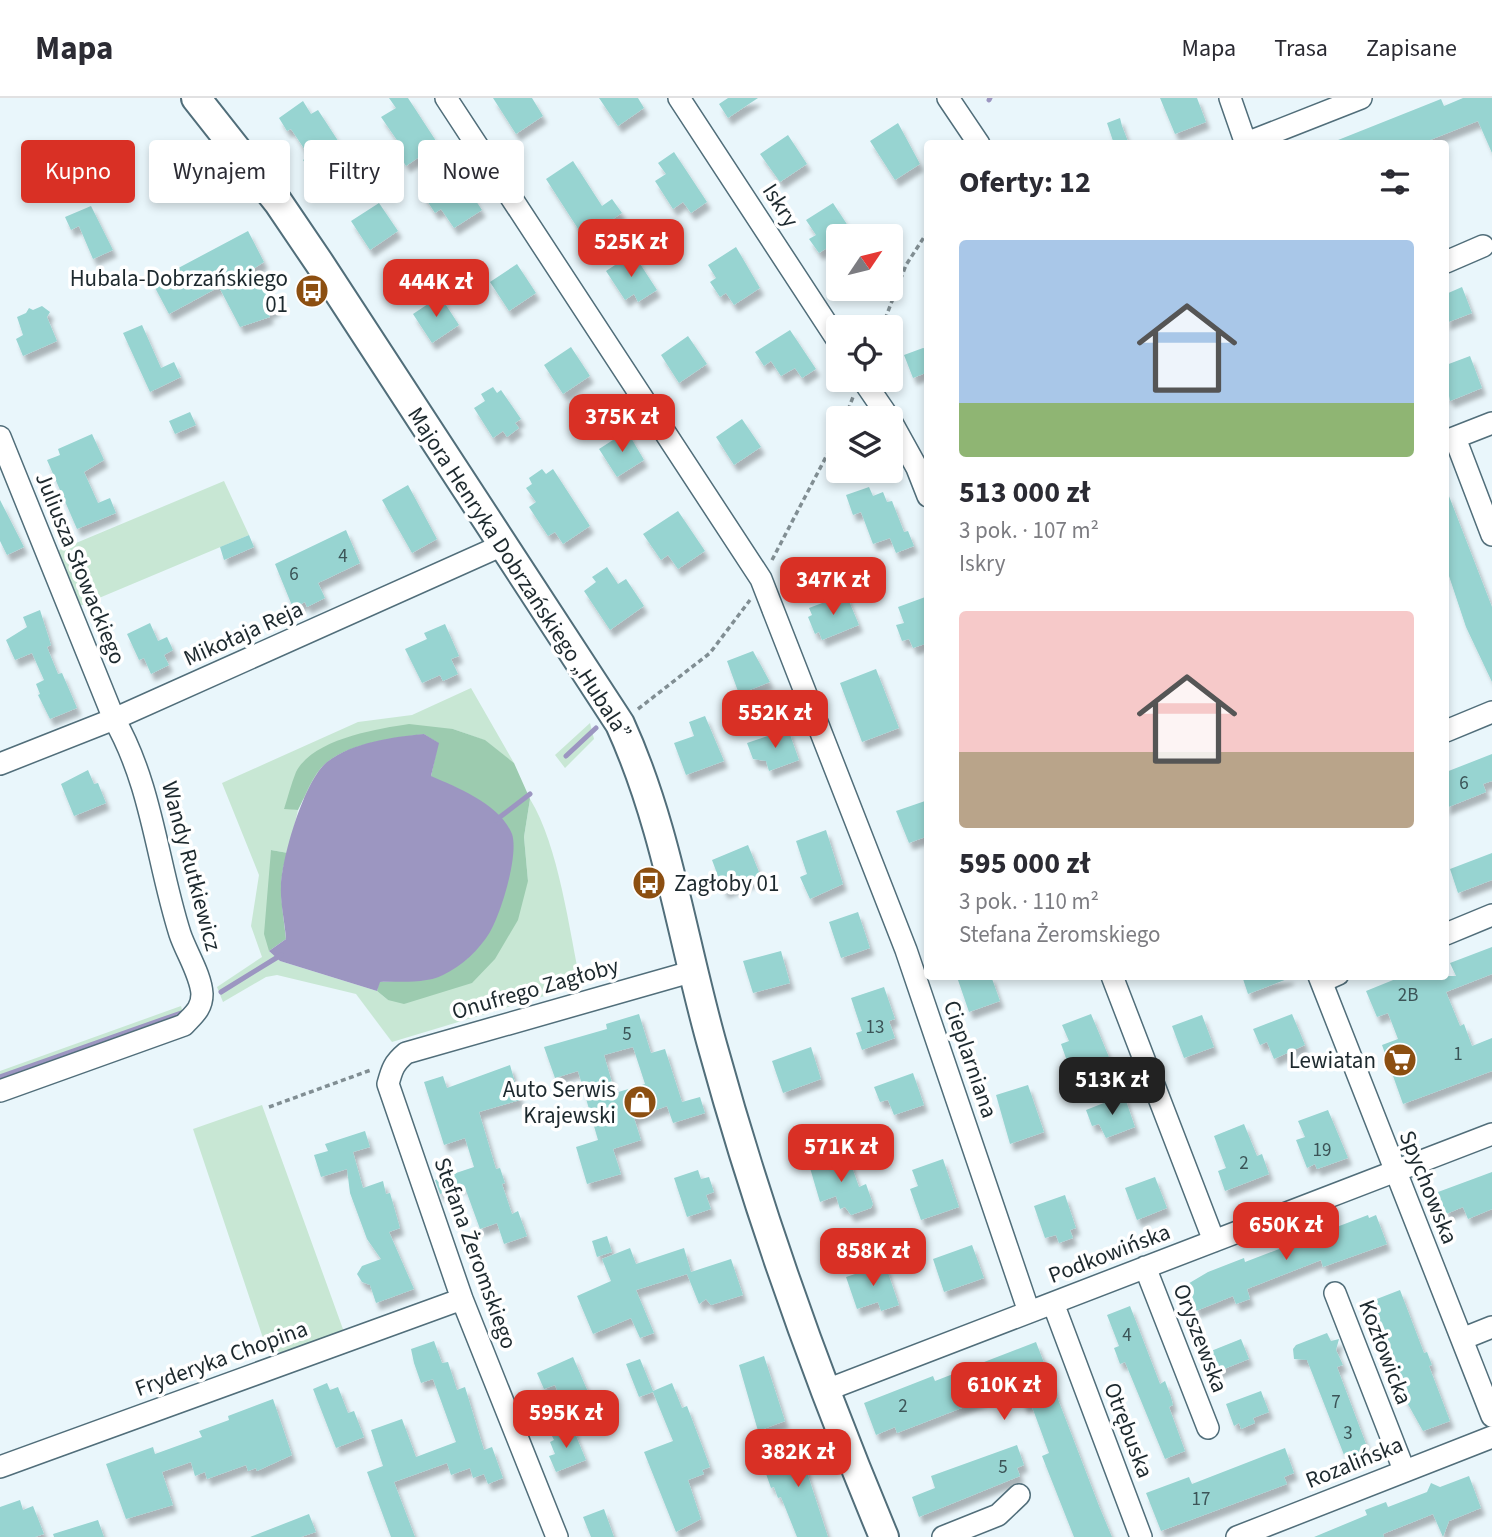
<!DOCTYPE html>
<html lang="pl">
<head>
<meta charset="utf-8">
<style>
  body { margin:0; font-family:"Source Sans 3",sans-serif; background:#f2f2f3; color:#2b2b33; height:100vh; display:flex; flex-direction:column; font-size:26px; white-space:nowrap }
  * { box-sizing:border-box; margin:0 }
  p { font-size:23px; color:#7c7c81 }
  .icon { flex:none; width:38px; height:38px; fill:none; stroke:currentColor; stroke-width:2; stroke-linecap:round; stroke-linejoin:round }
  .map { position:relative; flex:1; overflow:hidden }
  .panel { position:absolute; left:924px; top:42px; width:525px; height:840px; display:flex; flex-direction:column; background:#fff; border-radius:7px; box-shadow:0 4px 10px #0003 }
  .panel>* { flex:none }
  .hud { position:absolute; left:21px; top:42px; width:665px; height:63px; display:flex; gap:14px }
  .needle { width:46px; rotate:55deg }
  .buttons { position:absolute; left:826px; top:126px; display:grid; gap:14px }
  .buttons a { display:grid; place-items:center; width:77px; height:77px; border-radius:7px; background:#fff; box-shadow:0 4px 10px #0003; font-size:35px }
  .price { position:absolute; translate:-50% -60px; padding:0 16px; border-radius:14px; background:#d93025; color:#fff; font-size:23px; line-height:46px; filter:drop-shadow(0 2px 4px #0008) }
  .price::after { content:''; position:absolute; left:50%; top:42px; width:21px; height:16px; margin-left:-10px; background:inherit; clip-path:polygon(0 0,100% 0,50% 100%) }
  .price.active { background:#222; color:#fff }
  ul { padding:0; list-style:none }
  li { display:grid; align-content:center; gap:14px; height:371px; padding:0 35px }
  li span { display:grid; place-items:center; height:217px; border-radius:7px; color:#555 }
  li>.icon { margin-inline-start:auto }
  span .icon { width:126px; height:126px; fill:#fffc; stroke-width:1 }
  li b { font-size:30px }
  h2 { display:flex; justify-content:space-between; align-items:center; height:84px; padding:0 35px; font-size:30px }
  .tag { padding:0 24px; border-radius:7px; background:#fff; box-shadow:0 4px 10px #0003; font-size:24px; line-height:63px }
  .tag.active { background:#d93025; color:#fff }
  header { display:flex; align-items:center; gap:42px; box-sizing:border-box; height:98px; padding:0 35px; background:#fff; border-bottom:2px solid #e1e1e2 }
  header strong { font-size:33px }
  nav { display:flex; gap:38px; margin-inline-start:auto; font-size:24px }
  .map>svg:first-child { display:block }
  .green { fill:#c8e7d4 }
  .forest { fill:#9ccbaf }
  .water { fill:#9c96c1 }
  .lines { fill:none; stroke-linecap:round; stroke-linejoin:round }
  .stream { stroke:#9c96c1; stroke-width:5 }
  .building { fill:#97d4d1; fill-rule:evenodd; filter:url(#shadow) }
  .pedestrian-casing { stroke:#516e7a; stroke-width:19 }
  .minor-casing { stroke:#516e7a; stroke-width:24 }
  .tertiary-casing { stroke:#516e7a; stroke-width:32 }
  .path { stroke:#818e93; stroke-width:3.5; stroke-dasharray:5 3.5; stroke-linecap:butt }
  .pedestrian { stroke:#fff; stroke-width:16 }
  .minor { stroke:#fff; stroke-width:21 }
  .tertiary { stroke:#fff; stroke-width:28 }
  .labels { text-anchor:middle; stroke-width:7; stroke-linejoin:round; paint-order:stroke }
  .number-label { font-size:19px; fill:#3c5457 }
  .street-label { font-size:23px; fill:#1d292e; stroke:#fff }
  .poi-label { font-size:23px; fill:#1d292e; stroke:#fff; text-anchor:end }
</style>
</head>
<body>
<header>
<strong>Mapa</strong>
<nav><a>Mapa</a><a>Trasa</a><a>Zapisane</a></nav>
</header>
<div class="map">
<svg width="1492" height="1439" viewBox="0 0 1492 1439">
  <defs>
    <filter id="shadow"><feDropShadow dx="4" dy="7" stdDeviation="2" flood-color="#0004"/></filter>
  </defs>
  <rect width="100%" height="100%" fill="#e9f6fb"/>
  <!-- green -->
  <path class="green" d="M224,383L249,437L80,508L57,453Z
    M471,590L514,665L484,642L453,631L284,710L298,712L288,755L271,752L269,853L280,863L377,893L388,902L528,783L524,739L530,701C559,748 569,832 581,887L392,944L356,896L277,877L266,879L223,904L217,889L262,859L251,828L259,777L222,685L358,624L412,617Z
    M590,625L594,641L565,670L555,657Z
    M181,908L184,918L0,983V973Z
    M262,1007L344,1234L283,1256L265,1246L193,1031Z"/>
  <!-- forest -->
  <path class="forest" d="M409,626L453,631L485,642L514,665L530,701L524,739L528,783L518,822L495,861L472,885L404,906L388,902L377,893L379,884L428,881L468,860L431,678L438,645L424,636C395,640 349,645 326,665C312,677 306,697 298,712L284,711C288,699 291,686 296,674C313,641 376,631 409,626Z
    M271,752L288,755C276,783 283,812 286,841L269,853L264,836Z"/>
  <!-- water -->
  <path class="water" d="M424,636L439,645L431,678C458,690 500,706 512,736C519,757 501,815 490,834C479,852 462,868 443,877C426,886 398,883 380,884L377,893L280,863L269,853L286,841C285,824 280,805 281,788C282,759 304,683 327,664C353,644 393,639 424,636Z"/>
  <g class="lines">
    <!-- stream -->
    <path class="stream" d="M989,2L990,0
      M566,658L596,630
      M496,722L530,696
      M221,894L281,857
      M0,979L181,915"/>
  </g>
  <!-- building -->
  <path class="building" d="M389,0H408L438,46L406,68L396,51L401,48L381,19L396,10Z
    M493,0H532L543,18L516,36Z
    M599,0H638L644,10L618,28Z
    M728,0H758L728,20L719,6Z
    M1160,0H1197L1206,24L1175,36Z
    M1463,0H1492V55L1478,23L1420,46H1328L1441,1L1444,8Z
    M303,3L311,16L318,12L346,55L313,77L303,62L309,58L291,31L287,33L279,20Z
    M1120,20L1122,28L1129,46H1114L1107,25Z
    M898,25L920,66L895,82L870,43Z
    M788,37L807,66L780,84L760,56Z
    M674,54L707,104L691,115L683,104L673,111L655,83L666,76L658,65Z
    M573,63L602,108L612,101L622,115L584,140L546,81Z
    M454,70L482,112L454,130L441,111L435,115L420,92Z
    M379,105L398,133L370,152L351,123Z
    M833,105L852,134L838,138V143L819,155L809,141L816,137L806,122Z
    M91,108L113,152L93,161L79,128L71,132L65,119Z
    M248,133L264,164L253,171L277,210L268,215L270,219L240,229L219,189L169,216L152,184Z
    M736,149L760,190L734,207L726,195L720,199L710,184L716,180L708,167Z
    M633,155L657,192L638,204L634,196L625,202L606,173Z
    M517,166L536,195L509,213L490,184Z
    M1462,189L1472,215L1446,225V196Z
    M440,198L459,227L432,245L413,216Z
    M42,208L50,214L47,219L57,243L23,258L16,241L23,237L17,219L26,215L29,210L33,212Z
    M142,227L161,270L174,264L181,279L150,294L123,235Z
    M790,232L816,271L802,280L795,270L781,278L771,263L764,268L755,254Z
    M688,238L707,266L679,285L661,257Z
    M571,249L590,278L563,296L544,267Z
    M923,250L928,251V274L913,280L904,257Z
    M1470,258L1482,290L1450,303L1449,298L1446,299V267Z
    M493,289L497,295L501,292L521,321L515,325L519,330L507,339L503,333L493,340L474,310L485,303L481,296Z
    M190,314L196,327L175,336L169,323Z
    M742,321L761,349L734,367L716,339Z
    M627,333L644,362L617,379L599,351Z
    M92,336L104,362L84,374L98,405L110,400L116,415L77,431L47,362L60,357L58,351Z
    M542,371L546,376L553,371L590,428L563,446L555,434L548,438L529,409L536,404L526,390L532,386L529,380Z
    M408,387L437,441L412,455L382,402Z
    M869,389L873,398L883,394L887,404L892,403L904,434L908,433L914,448L896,455L890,440L873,446L861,414L853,417L846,397Z
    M1447,393L1492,509V584L1466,529L1446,469Z
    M0,402L24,449L7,457L0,443Z
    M678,413L705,453L678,471L668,457L661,462L643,436Z
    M346,432L360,465L318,485L325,500L307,509L305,504L293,510L275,466Z
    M249,437L254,449L224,462L220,449Z
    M607,469L618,486L626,481L644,508L610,532L584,493L596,484L592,479Z
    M846,496L859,527L822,542L819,534L815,536L808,519L812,517L809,510Z
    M928,498V545L913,550L909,541L902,543L896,527L904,525L898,509Z
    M40,512L51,547L47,549L58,576L62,575L77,610L50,621L38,597L40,596L36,586L44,582L32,555L15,562L6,542L27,529L23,519Z
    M150,525L158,543L167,539L173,552L164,557L169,567L151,576L144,560L139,562L127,536Z
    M445,526L459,558L451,561L458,576L443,583L440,577L422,585L405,551L427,541L424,535Z
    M753,553L770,584L739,596L727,563Z
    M876,571L899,630L862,644L840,585Z
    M705,618L724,663L686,677L674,645L694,638L689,624Z
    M788,631L799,662L769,673L766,663L753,661L747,645Z
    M1492,656V683L1483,686L1486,694L1446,710V674Z
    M88,672L94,686L98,685L106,705L74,718L61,686Z
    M928,702V738L909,745L896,713Z
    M826,732L843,786L810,801L800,779L807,776L796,743Z
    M748,747L761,779L724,794L712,762Z
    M1492,755V782L1458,795L1450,771Z
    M858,814L870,850L841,860L829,824Z
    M1492,849V876L1446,894L1460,928L1464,926L1472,948L1492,940V973L1403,1006L1382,947L1398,941L1388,915L1377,919L1366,893L1403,878H1456L1450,865Z
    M781,853L790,885L753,895L743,863Z
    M966,878H991L1000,903L969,914L958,882Z
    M1242,878H1290V880L1248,896Z
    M884,889L895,921L889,923L895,940L862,952L856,935L862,933L851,900Z
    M639,916L651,955L665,951L682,1004L700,999L705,1015L673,1025L667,1008L634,1020L641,1042L613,1051L621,1076L587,1086L576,1049L598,1042L578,973L555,980L544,949L607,931L606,926ZM633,949L645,986L615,995L604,957Z
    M1091,916L1111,964L1079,973L1074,960L1067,963L1061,946L1069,943L1062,927Z
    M1292,916L1305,947L1274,961L1267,944L1260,947L1253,931Z
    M1202,917L1214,949L1184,960L1172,928Z
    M811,949L821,981L783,995L772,963Z
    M510,967L520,1002L479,1014L496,1071L500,1070L505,1085L502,1086L512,1116L518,1113L527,1138L504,1146L497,1125L480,1131L464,1087L440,1096L435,1082L474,1069L465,1040L444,1047L424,984L443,978L447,990Z
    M913,975L924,1007L894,1017L888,1002L880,1004L874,989Z
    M1028,987L1044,1034L1010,1046L996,997Z
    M1124,997L1135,1029L1106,1040L1099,1026L1092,1028L1086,1012Z
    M1328,1012L1348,1060L1317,1071L1315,1066L1307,1070L1296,1042L1305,1039L1298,1023Z
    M1244,1026L1257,1058L1262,1056L1269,1076L1225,1093L1218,1073L1226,1070L1214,1038Z
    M365,1033L370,1049L353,1054L363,1090L383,1083L386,1096L390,1095L400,1130L389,1134L414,1191L376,1205L370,1187L362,1184L357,1176L362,1168L381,1161L367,1141L350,1095L347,1071L321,1079L314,1057L328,1053L325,1046Z
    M841,1054L843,1060L848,1058L859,1089L866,1086L873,1106L871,1110L851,1117L845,1109L840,1111L836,1098L820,1104L810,1070L825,1065L823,1060Z
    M943,1061L959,1109L921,1122L910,1091L918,1088L912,1072Z
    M698,1072L701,1081L709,1079L714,1094L706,1097L711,1111L687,1119L674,1080Z
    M1492,1074V1111L1468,1121L1463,1109L1446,1116L1438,1094Z
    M1155,1079L1167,1110L1137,1122L1125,1090Z
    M1065,1097L1076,1130L1070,1132L1073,1140L1059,1145L1056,1137L1045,1140L1034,1108Z
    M1368,1117L1369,1120L1376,1117L1387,1146L1323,1169L1321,1162L1247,1191L1250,1201L1236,1206L1233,1198L1196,1213L1186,1187L1208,1174L1244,1160L1245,1164Z
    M607,1138L612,1154L597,1159L592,1143Z
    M972,1147L984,1180L944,1194L933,1161Z
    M630,1150L636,1166L684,1150L691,1174L731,1161L743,1197L711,1207L706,1201L699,1206L687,1176L636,1192L654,1235L640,1240L631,1220L593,1236L577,1198L611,1183L602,1161Z
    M885,1166L899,1207L881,1213L878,1204L857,1211L846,1179Z
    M1400,1192L1424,1255L1427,1254L1432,1267L1429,1268L1450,1323L1423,1333L1400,1292L1369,1204Z
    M1130,1208L1160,1286L1165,1283L1171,1299L1173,1307L1169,1309L1185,1353L1165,1361L1125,1264L1120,1266L1114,1250L1119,1248L1107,1217Z
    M1327,1235L1331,1243L1339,1241L1336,1252L1343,1267L1337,1269L1369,1354L1346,1362L1307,1262L1294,1261L1293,1251L1296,1247Z
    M1241,1241L1249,1261L1214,1275L1206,1255Z
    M434,1243L442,1265L448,1264L457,1292L465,1289L484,1352L492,1349L503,1380L488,1386L484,1376L473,1380L470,1370L451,1377L447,1365L394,1384L415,1439H391L367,1374L383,1368L371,1332L402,1321L416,1359L456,1344L433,1281L421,1285L414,1265L411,1251Z
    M1036,1244L1099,1408L1112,1439H1074L1042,1358L1049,1355L1031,1306L1024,1309L1016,1289L897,1335L895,1329L876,1337L864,1305L933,1278L935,1283Z
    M764,1258L785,1323L758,1333L739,1267Z
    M573,1259L588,1294L573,1300L571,1295L560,1299L555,1287L544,1291L537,1275Z
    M640,1261L653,1293L672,1285L682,1310L687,1308L710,1369L702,1372L704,1376L688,1382L701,1421L676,1434L644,1354L673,1343L653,1294L639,1299L626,1266Z
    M327,1285L330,1292L338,1289L348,1315L354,1313L364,1339L336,1350L313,1291Z
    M1261,1293L1269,1314L1253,1320L1255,1325L1241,1331L1239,1325L1234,1328L1226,1306Z
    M273,1301L292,1357L257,1373L256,1370L248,1373L246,1367L207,1381L205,1374L195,1378L191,1364L162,1374L173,1407L126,1421L106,1366L153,1349L155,1356L202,1339L199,1333L229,1322L228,1318Z
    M572,1328L586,1362L556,1374L549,1358L555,1356L550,1344L554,1342L551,1336Z
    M798,1331L811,1362L804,1365L828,1439H797L781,1399L778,1400L774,1389L771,1390L765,1373L792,1360L783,1336Z
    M1017,1347L1024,1367L1017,1370L1020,1378L919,1419L912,1399L935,1390L931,1378Z
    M1285,1350L1294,1375L1284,1379L1287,1386L1161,1433L1146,1395L1189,1379L1192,1386Z
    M1469,1378L1481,1410L1449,1423L1443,1439L1433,1416L1383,1436L1384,1439H1314L1367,1417L1365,1412L1386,1404L1388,1409L1427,1394L1431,1385L1440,1389Z
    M20,1402L23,1412L33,1408L44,1436L35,1439H0V1409Z
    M604,1411L614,1439H591L583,1419Z
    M309,1416L316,1434L301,1439H250Z
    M98,1422L104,1439H54L53,1436Z"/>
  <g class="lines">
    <defs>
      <path id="pedestrian" d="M1322,886L1340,878"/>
      <path id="minor" d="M446,0L761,481L906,852L1029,1214
        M679,0L838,243
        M948,0L979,46
        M1230,0L1246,46
        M1244,46L1361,0
        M1446,164L1483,148
        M863,282L889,320
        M891,323L917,370L928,398
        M0,339L114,621C152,687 157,764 180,836C186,854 201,877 202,896C202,911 193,917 184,927L0,993
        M1455,340L1492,437
        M1446,343L1492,325
        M1446,633L1492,614
        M0,666L114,621L505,446
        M1446,836L1492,817
        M1112,878L1214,1143
        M1319,878L1492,1318
        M1145,1169L1208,1330
        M1335,1195L1404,1372
        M1053,1205L1141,1439
        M1462,1241L1492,1229
        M824,1293L1492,1036
        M0,1369L462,1201
        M557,1439L462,1201L388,986C392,971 394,965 406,955L694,873
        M943,1439L998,1417L1019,1397
        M1237,1439L1492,1339"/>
      <path id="tertiary" d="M196,0L278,104L320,166L620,626C667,729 682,841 713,950C759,1117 817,1279 884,1439"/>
    </defs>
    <!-- pedestrian casing -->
    <use href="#pedestrian" class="pedestrian-casing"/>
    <!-- minor casing -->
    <use href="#minor" class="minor-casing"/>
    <!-- tertiary casing -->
    <use href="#tertiary" class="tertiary-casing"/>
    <!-- path -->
    <path class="path" d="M882,229L906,167L928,133
      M845,320L853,299
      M772,462L838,336
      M638,611L710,555L750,502
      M269,1009L371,972"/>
    <!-- pedestrian -->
    <use href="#pedestrian" class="pedestrian"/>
    <!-- minor -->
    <use href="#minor" class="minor"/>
    <!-- tertiary -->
    <use href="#tertiary" class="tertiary"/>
  </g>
  <!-- icons -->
  <defs>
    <symbol id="bus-disc" viewBox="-11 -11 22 22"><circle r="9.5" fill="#8c4f11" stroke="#fff"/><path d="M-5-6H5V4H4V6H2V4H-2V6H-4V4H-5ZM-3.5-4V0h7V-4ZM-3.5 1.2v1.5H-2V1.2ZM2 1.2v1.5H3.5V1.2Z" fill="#fff"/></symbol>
    <symbol id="supermarket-disc" viewBox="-11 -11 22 22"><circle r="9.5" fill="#8c4f11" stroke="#fff"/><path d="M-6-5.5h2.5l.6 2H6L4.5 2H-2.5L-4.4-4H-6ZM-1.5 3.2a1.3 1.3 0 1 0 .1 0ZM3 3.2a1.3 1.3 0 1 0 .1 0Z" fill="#fff"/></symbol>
    <symbol id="shop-disc" viewBox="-11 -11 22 22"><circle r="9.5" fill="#8c4f11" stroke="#fff"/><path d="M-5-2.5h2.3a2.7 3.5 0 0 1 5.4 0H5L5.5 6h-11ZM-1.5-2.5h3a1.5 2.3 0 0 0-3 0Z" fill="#fff"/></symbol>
  </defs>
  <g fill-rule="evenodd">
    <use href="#bus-disc" x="293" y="174" width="38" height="38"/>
    <use href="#bus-disc" x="630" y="766" width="38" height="38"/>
    <use href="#supermarket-disc" x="1381" y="943" width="38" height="38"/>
    <use href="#shop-disc" x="621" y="985" width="38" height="38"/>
  </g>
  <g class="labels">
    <!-- number labels -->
    <g class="number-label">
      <text x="343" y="464">4</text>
      <text x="294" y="482">6</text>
      <text x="1464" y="691">6</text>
      <text x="1408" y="903">2B</text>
      <text x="875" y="935">13</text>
      <text x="627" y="942">5</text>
      <text x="1458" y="962">1</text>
      <text x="1322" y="1058">19</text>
      <text x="1244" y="1071">2</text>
      <text x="1127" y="1243">4</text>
      <text x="1336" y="1310">7</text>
      <text x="903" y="1314">2</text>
      <text x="1348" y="1341">3</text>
      <text x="1003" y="1375">5</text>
      <text x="1201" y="1407">17</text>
    </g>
    <!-- street labels -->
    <g class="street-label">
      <text transform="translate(781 107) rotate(57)" y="8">Iskry</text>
      <text transform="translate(81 470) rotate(68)" y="8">Juliusza Słowackiego</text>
      <text transform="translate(520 475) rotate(57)" y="8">Majora Henryka Dobrzańskiego „Hubala”</text>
      <text transform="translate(243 535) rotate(-24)" y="8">Mikołaja Reja</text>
      <text transform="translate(192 768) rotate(75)" y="8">Wandy Rutkiewicz</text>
      <text transform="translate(535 890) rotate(-16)" y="8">Onufrego Zagłoby</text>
      <text transform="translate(971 961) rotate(71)" y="8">Cieplarniana</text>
      <text transform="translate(1429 1089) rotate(68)" y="8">Spychowska</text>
      <text transform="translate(476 1155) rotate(70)" y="8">Stefana Żeromskiego</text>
      <text transform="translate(1109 1155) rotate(-21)" y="8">Podkowińska</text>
      <text transform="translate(1201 1240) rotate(69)" y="8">Oryszewska</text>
      <text transform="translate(1386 1254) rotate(69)" y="8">Kozłowicka</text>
      <text transform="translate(221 1260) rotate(-20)" y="8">Fryderyka Chopina</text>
      <text transform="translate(1129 1332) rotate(69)" y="8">Otrębuska</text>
      <text transform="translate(1354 1364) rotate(-22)" y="8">Rozalińska</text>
    </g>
    <!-- poi labels -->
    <g class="poi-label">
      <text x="288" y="188">Hubala-Dobrzańskiego<tspan x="288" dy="26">01</tspan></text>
      <text x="674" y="793" text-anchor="start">Zagłoby 01</text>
      <text x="1376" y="970">Lewiatan</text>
      <text x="616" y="999">Auto Serwis<tspan x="616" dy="26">Krajewski</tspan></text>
    </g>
  </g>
</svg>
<div class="buttons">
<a><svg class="needle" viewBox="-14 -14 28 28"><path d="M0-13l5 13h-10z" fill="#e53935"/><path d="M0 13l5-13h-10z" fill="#7c7c81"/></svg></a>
<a><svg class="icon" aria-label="locate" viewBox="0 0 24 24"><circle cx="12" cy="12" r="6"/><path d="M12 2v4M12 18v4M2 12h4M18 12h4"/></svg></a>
<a><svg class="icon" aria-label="layers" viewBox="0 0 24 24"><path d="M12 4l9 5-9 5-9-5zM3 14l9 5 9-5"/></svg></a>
</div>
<b class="price" style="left:631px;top:181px">525K zł</b>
<b class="price" style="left:436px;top:221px">444K zł</b>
<b class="price" style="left:622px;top:356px">375K zł</b>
<b class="price" style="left:833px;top:519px">347K zł</b>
<b class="price" style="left:775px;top:652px">552K zł</b>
<b class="price active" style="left:1112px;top:1019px">513K zł</b>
<b class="price" style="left:841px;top:1086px">571K zł</b>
<b class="price" style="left:1286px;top:1164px">650K zł</b>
<b class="price" style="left:873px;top:1190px">858K zł</b>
<b class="price" style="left:1004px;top:1324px">610K zł</b>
<b class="price" style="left:566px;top:1352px">595K zł</b>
<b class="price" style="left:798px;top:1391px">382K zł</b>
<div class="hud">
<a class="tag active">Kupno</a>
<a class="tag">Wynajem</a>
<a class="tag">Filtry</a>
<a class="tag">Nowe</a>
</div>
<section class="panel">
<h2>Oferty: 12<svg class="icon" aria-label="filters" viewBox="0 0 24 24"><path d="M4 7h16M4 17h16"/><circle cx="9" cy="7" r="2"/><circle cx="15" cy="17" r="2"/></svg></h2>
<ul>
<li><span style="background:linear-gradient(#a9c7e8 75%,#8fb573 0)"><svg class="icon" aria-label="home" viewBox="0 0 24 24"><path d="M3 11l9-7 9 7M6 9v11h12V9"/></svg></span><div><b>513 000 zł</b><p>3 pok. · 107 m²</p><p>Iskry</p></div></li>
<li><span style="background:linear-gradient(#f6c9c9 65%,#b9a48a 0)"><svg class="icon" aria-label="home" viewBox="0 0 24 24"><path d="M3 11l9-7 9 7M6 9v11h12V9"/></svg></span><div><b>595 000 zł</b><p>3 pok. · 110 m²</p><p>Stefana Żeromskiego</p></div></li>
</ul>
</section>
</div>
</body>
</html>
